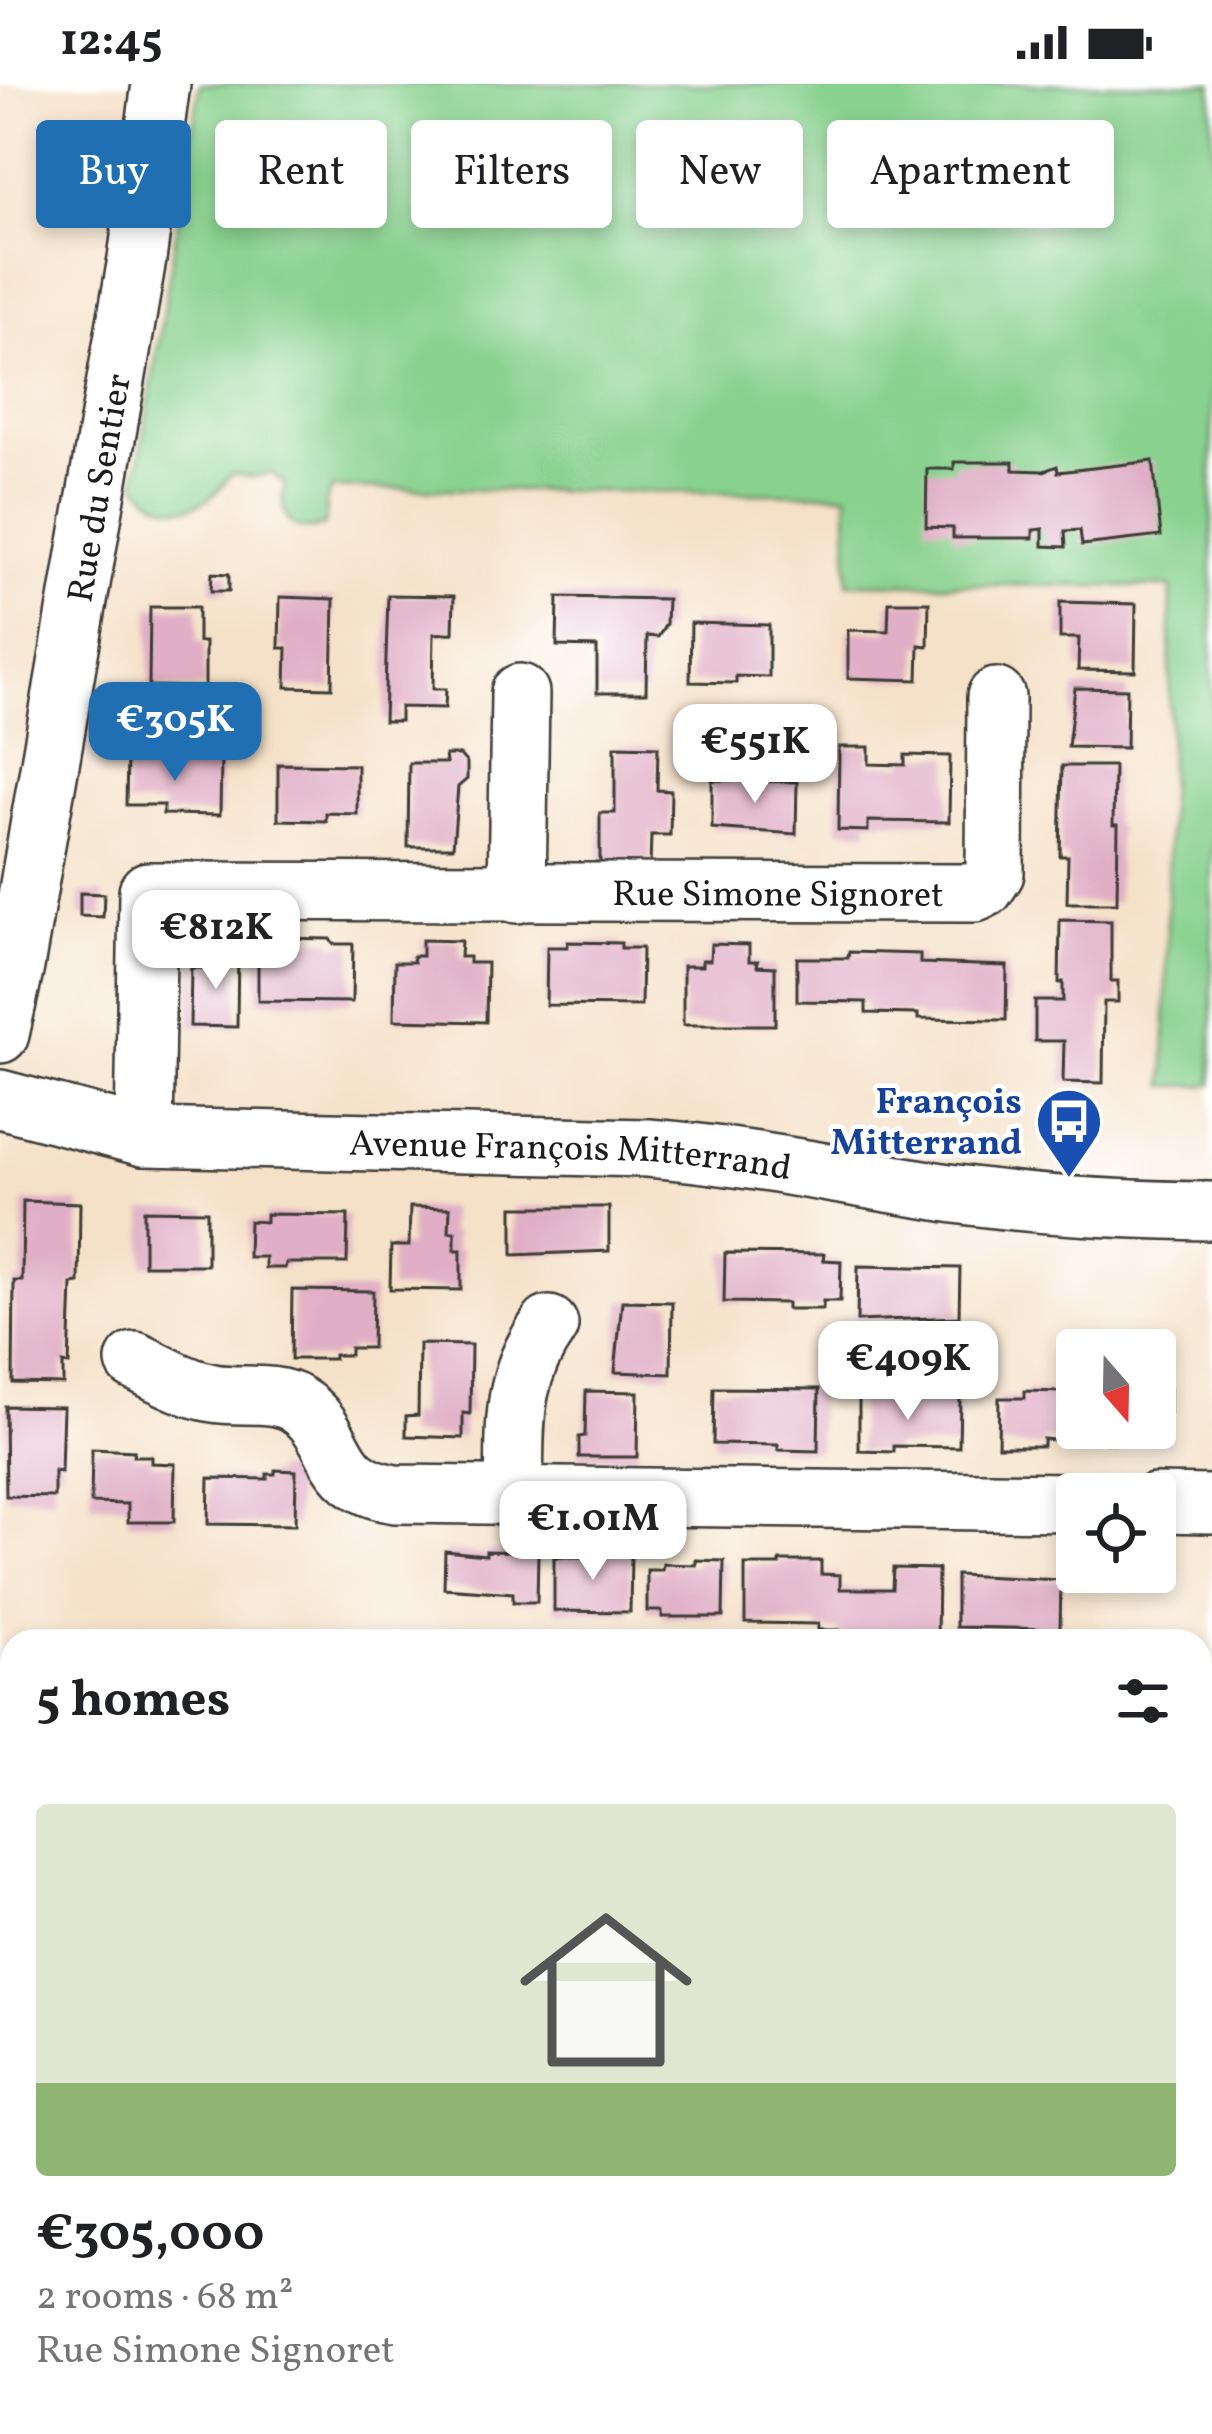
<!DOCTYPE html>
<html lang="en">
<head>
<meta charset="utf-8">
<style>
  body { margin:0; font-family:Vollkorn,serif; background:#f2f2f2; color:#202124; height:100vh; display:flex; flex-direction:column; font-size:45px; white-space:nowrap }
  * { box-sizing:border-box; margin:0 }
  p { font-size:39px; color:#757577 }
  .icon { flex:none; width:66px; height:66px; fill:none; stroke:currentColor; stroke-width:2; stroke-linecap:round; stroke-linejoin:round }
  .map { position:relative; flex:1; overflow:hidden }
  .drawer { position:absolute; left:0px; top:1545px; width:1212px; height:807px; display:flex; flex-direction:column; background:#fff; border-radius:36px 36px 0 0; box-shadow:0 6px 18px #0003 }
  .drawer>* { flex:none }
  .top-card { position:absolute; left:36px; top:36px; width:1140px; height:108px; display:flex; gap:24px }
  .needle { width:78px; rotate:160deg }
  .fabs { position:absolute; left:1056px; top:1245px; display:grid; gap:24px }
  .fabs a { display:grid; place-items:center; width:120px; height:120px; border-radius:12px; background:#fff; box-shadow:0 6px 18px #0003; font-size:60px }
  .price { position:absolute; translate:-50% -102px; padding:0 27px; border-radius:24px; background:#fff; color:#222; font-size:39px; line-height:78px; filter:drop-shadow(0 3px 6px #0008) }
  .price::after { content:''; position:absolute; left:50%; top:72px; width:36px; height:27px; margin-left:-18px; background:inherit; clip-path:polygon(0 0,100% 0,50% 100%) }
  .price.selected { background:#1f6fb2; color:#fff }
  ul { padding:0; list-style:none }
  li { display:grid; align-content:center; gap:24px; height:636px; padding:0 36px }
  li+li { border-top:3px solid #e0e0e0 }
  li span { display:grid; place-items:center; height:372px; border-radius:12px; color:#555 }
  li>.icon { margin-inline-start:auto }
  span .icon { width:216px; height:216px; fill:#fffc; stroke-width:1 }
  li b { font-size:51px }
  h2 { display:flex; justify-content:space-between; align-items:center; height:144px; padding:0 36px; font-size:51px }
  .pill { padding:0 42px; border-radius:12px; background:#fff; box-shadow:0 6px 18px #0003; font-size:42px; line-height:108px }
  .pill.selected { background:#1f6fb2; color:#fff }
  .status { display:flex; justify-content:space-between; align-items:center; height:84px; padding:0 60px; background:#fff; direction:ltr }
  .status svg { height:33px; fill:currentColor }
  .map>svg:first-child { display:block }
  .green { fill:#88d18e; stroke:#527655; stroke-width:3 }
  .building { fill:#e0afc5 }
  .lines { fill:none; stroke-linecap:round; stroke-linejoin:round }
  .minor-casing { stroke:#3d3a36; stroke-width:62 }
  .minor { stroke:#fff; stroke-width:57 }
  .labels { text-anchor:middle; stroke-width:9; stroke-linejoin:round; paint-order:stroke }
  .street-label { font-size:36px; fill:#1c1c1c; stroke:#fff }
  .transit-label { font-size:36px; font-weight:bold; fill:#164399; stroke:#fff; text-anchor:end }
</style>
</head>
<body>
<div class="status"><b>12:45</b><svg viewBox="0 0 49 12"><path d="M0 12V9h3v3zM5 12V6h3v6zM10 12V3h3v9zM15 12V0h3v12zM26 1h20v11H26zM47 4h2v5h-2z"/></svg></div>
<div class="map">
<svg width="1212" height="2350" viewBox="0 0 1212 2350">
  <rect width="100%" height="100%" fill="#fff"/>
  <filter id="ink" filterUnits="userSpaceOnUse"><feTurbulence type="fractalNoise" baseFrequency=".00833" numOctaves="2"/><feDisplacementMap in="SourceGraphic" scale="24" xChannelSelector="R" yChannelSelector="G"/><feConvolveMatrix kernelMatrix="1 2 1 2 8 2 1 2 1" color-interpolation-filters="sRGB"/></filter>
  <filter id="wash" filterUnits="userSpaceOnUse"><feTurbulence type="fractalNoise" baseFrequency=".004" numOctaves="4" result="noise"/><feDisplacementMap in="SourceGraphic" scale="48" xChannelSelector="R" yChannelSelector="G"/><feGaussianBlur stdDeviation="2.7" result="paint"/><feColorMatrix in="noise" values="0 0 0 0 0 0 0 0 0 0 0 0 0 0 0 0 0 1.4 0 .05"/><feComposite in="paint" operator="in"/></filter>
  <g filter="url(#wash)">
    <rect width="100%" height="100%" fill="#f5e1c8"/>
    <!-- green -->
    <path class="green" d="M200,0H1212V1001L1165,1002L1171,503L848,499L847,410L332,404L326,418L325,441C292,454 277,431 285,399L271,389L252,393L231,390C206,430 166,437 136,398Z"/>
    <g id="blocks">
      <!-- building -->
      <path class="building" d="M1153,377L1161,452L1082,461L1080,446L1065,447L1066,463L1043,462V445L1033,446V454H953V444L926,443L927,385H954V378H1013V386L1044,387L1057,382L1058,388Z
        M212,489L229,490V507H211Z
        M388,511L454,512L453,549L434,550L433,605H446L445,624L400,623V637H384Z
        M280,513L334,515L332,604L286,603L287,564H279Z
        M558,513L667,515L666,540L658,553L647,552L646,609H597V563L557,562Z
        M889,518H929L928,562L919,561L918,596L848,594V546L888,547Z
        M1060,518L1136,520L1135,587L1078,586L1079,554H1060Z
        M150,523H198V558H205V603L149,602Z
        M691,539L769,541V593L736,592V599L690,598Z
        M1075,604L1127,605L1126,664L1068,663Z
        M615,662L658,663L657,706L671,707L670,751H651L650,783H600V729H615Z
        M839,663H869V680L905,681V671L950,672L949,738L868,737V747L838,746Z
        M127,671L221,674L220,731L163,730V721H126Z
        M445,671H460L467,679V695L458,703L453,763H408L409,679H446Z
        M278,680L357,681V730L326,729V737L278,736Z
        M1062,682H1114L1113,741H1118L1117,819H1067L1068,772H1060Z
        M712,696L797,698L796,750L712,744Z
        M80,809L104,810L103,833L80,832Z
        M1060,836L1111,837V897H1118V918H1104L1103,999L1063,998L1064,957H1035V917H1063V898L1059,899Z
        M279,854L330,855L333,860H353L352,918L258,917V859H279Z
        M422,856L461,857L460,873H469V879H487L486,938L394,936L395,878H414L413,872H422Z
        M568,858L621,859V864H642L641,922L546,921L547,863H567Z
        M711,860L749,861V877H758L757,882L775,883V941H683V882H702V876H710Z
        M219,862H238L237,943L190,942L191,884H210V878H219Z
        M849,868L920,870V879L1007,882L1006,936L918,935V930L866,929V918L797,917V874H848Z
        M23,1117L80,1119L79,1199L72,1200L69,1281L63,1280V1300L13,1299L14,1197H22Z
        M410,1123L450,1124L449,1148H455V1166H461V1206L390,1205L391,1162H409Z
        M513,1123H609V1167L513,1171Z
        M144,1126L207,1127V1181H144Z
        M266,1130L348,1131L347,1179H286L285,1184H265V1173H248L249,1137L266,1138Z
        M725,1169L824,1170L823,1176L841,1177L840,1217H823V1225H787V1219L724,1218Z
        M858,1182L960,1184L959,1233L857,1237Z
        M292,1206L373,1207L372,1264H350V1271H334V1275H291Z
        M622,1217L672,1218L671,1290L615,1288Z
        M419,1260L471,1261L470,1330L463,1329V1354L406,1352V1332L418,1331Z
        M1062,1289H1077V1344H1082L1081,1359L1043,1355V1362H998L999,1314H1025V1307L1062,1308Z
        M1155,1300H1169V1359H1106V1344H1155Z
        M714,1304L819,1305L818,1367L778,1366V1361L713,1360Z
        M586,1307L638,1308L637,1373H579V1353L585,1352Z
        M859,1313L960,1314L959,1363L894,1362V1368L859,1367Z
        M5,1322L63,1323L61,1388L54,1387V1413L6,1412Z
        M92,1365L134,1367L133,1372H151V1379L175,1380L174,1438H128V1420L91,1419Z
        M275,1386L296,1387L295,1441L208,1440L209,1394L267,1395V1390H275Z
        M445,1467L486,1471V1467L538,1468L537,1518H513V1509L444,1504Z
        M601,1469L631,1470L630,1528L554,1527V1473H601Z
        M696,1476L724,1477L723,1533H662V1527H647V1486H662L663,1480L696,1481Z
        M780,1477H821V1490L840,1491V1505H892L893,1484L938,1485L937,1557H839V1546H818V1540L745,1539V1481H780Z
        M1083,1488H1107V1499L1083,1498Z
        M956,1491L1061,1496L1060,1545L956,1543Z
        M11,1715L12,1716V1791L0,1788V1730L6,1732Z
        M1200,1805H1212V1913H1200Z
        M1200,2027H1212V2070L1200,2069Z
        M1206,2203L1208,2209L1212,2208V2256L1200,2258V2204Z"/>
    </g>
  </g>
  <g filter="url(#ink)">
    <use href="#blocks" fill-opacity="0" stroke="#3d3a36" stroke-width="3"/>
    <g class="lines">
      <defs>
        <g id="minor">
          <path d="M517,810L520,609"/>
          <path id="s1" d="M0,950L15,882L137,175L161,0"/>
          <path id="s2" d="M0,1015L144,1053L648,1064C751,1072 853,1095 956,1110C1041,1122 1127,1126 1212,1127"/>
          <path id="s3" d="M144,1053L148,807L975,809L985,804L995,789L996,613"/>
          <path d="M135,1277C160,1289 185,1304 213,1309C239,1314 273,1306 296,1320C344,1349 322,1398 395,1410L1077,1418"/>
          <path d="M514,1409C516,1344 509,1297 549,1241"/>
          <path d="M1155,1419L1212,1420"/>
        </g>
      </defs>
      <!-- minor casing -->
      <use href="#minor" class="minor-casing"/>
      <!-- minor -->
      <use href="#minor" class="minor"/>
    </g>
  </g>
  <!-- icons -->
  <defs>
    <symbol id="bus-pin" viewBox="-11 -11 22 30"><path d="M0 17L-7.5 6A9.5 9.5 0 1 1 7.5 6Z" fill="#1a4fb4" stroke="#fff"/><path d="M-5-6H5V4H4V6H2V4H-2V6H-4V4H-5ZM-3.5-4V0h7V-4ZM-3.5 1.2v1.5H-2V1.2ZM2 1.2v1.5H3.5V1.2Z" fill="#fff"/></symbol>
  </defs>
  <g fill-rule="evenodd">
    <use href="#bus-pin" x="1031" y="999" width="76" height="104"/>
  </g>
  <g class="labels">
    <!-- street labels -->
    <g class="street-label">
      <text dy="13" stroke="none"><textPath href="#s1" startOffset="555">Rue du Sentier</textPath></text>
      <text dy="13" stroke="none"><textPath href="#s3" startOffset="876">Rue Simone Signoret</textPath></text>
      <text dy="13" stroke="none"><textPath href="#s2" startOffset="576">Avenue François Mitterrand</textPath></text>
    </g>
    <!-- transit labels -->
    <g class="transit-label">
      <text x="1022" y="1029">François<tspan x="1022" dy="41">Mitterrand</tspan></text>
    </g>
  </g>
</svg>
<div class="fabs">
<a><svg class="needle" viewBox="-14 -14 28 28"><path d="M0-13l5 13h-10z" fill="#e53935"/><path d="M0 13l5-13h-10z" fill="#757577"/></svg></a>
<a><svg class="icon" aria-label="locate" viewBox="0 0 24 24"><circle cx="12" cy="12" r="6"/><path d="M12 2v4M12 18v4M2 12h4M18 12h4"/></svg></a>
</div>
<b class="price selected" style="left:175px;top:700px">€305K</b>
<b class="price" style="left:755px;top:722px">€551K</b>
<b class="price" style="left:216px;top:908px">€812K</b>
<b class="price" style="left:908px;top:1339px">€409K</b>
<b class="price" style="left:593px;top:1499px">€1.01M</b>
<div class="top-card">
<a class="pill selected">Buy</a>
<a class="pill">Rent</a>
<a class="pill">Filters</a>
<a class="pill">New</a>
<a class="pill">Apartment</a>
</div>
<section class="drawer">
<h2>5 homes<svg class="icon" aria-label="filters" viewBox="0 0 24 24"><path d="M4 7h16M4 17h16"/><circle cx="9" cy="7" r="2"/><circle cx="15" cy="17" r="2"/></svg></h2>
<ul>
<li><span style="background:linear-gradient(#dfe7d0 75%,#8fb573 0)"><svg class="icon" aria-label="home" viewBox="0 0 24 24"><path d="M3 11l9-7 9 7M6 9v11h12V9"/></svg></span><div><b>€305,000</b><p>2 rooms · 68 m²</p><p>Rue Simone Signoret</p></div></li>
</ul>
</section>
</div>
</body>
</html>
